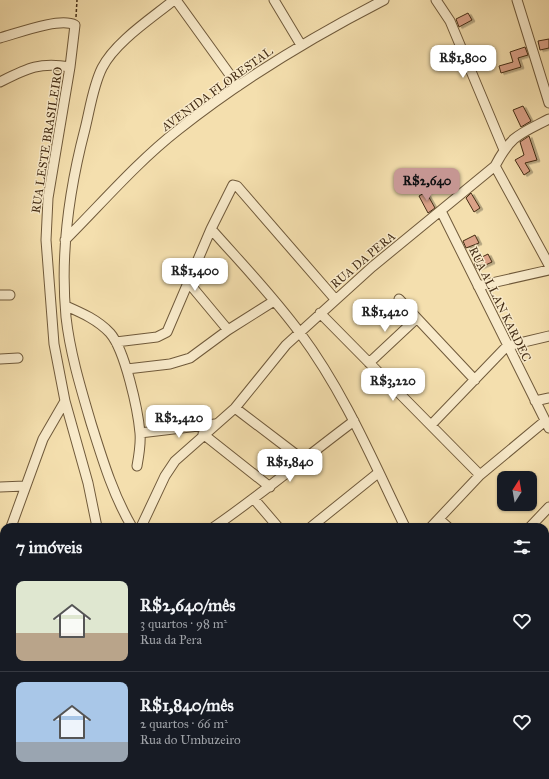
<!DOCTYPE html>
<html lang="pt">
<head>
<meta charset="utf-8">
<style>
  body { margin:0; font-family:"IM FELL Great Primer",serif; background:#242831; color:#f1f3f6; height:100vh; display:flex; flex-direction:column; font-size:15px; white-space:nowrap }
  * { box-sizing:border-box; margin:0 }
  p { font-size:13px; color:#9ea1a6 }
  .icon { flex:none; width:22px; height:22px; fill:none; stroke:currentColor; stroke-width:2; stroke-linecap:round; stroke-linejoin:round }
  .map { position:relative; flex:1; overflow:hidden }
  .sheet { position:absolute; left:0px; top:523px; width:549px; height:256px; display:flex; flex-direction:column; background:#171b24; border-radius:12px 12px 0 0; box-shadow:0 1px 3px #0004 }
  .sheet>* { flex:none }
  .needle { width:26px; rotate:11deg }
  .controls { position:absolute; left:497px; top:471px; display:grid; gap:8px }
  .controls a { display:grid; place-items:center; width:40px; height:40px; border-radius:8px; background:#171b24; box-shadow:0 1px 3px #0004; font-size:20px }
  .price { position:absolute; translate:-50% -34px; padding:0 9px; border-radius:8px; background:#fff; color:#222; font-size:13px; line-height:26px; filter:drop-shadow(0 1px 2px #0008) }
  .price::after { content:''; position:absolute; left:50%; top:24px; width:12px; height:9px; margin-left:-6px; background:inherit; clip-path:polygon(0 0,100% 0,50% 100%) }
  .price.current { background:#c59692; color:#111 }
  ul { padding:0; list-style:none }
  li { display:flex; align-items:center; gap:12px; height:100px; padding:0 16px }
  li+li { border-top:1px solid #363941 }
  li span { display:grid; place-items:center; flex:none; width:112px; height:80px; border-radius:8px; color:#555 }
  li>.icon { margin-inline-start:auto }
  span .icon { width:48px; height:48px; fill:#fffc; stroke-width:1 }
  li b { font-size:17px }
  h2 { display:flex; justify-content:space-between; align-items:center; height:48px; padding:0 16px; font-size:17px }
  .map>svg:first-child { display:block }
  .building { fill:#dba288; stroke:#442d15; filter:url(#shadow) }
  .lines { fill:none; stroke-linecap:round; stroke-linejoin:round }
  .minor-casing { stroke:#705a3b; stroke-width:11 }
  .path { stroke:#442d15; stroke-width:1.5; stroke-dasharray:3 2; stroke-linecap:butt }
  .minor { stroke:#f8eaca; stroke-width:9 }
  .rail-casing { stroke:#442d15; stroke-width:3.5 }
  .rail { stroke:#f8eaca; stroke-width:2; stroke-dasharray:6; stroke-linecap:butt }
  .labels { text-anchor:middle; stroke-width:3; stroke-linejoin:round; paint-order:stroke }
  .street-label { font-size:12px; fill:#442d15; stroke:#f8eaca }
</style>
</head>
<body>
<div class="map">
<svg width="549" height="779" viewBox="0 0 549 779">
  <defs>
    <filter id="shadow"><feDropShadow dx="3" dy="1.5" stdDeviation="0" flood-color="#0004"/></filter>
  </defs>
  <rect width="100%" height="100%" fill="#f4dfae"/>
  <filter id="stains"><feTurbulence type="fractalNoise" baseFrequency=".005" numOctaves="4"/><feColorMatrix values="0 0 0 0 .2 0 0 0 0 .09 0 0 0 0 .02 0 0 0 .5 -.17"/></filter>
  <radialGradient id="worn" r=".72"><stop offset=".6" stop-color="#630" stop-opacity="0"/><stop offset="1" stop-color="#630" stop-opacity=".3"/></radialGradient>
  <!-- building -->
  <path class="building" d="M468,13L472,20L459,27L456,19Z
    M549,39V48L540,50L538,41Z
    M525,47L528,55L518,58L521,67L501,73L499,66L513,62L510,52Z
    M523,106L531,121L521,127L513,110Z
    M529,136L537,160L525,163L530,171L524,175L515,160L524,155L520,142Z
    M426,192L435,208L428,213L419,196Z
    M471,193L480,208L474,212L466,198Z
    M475,235L479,243L466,248L463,241Z
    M488,254L492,262L477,269L474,264L478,262L476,260Z"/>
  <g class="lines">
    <defs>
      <path id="minor" d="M176,0L238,86
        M274,0L301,45
        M436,0L450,21L504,150
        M517,0L549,103
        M0,38C18,33 60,17 75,25L70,67L48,198L46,240L54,344L65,401L88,483L97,527
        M0,82C28,68 39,62 70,67
        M495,166L549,265
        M441,211L549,428
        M211,229C241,263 273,296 300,333C344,392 373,461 405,527
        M65,240C102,203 137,162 178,130C242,79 312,37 384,0
        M188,282L228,330
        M478,286L549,270
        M0,295H10
        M399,299L475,380
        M66,306C82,313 98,320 110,333C125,350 138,410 140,433C141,444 139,455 137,466
        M320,313L480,475
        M116,342L157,337L167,332L211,229L233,185L237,186L335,299
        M0,359L18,358
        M369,363L416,319
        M127,369L170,364L190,358L228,330L274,301
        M535,401L549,398
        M235,408L302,459
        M431,425L507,346L549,336
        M140,433L215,424
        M203,434L270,487
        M0,487L25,486
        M254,499L278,527
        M439,519L448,527
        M11,527L43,439L65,401
        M132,527C113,495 102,458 91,423C81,389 70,353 66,317C60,254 69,190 85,129C90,109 93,86 102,68C115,42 152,18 174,0
        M141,527L165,476L175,461L235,408L286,345L372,267L495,166C511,135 520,134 549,119
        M214,527C262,494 307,456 354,421
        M311,527L378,473
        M431,527L480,475L545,421
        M530,527L549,507
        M0,544L4,543
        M0,578L4,557
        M0,587L4,588
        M545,603L549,599
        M0,608L4,612
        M545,680L549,678
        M545,701L549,704
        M0,720H4
        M73,775L74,779
        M123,775L124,779
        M519,775L521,779
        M144,779L147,775
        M244,779L250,775
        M430,779L435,775
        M549,779V778"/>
    </defs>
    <!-- minor casing -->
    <use href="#minor" class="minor-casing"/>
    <!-- path -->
    <path class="path" d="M76,17L77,0
      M110,527L122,525"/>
    <!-- minor -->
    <use href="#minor" class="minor"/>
    <defs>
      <path id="rail" d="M0,619L4,621
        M90,775L91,779"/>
    </defs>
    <!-- rail casing -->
    <use href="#rail" class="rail-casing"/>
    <!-- rail -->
    <use href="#rail" class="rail"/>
  </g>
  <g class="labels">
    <!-- street labels -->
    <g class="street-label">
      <text transform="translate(217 89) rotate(-36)" y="4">AVENIDA FLORESTAL</text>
      <text transform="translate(47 140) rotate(-81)" y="4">RUA LESTE BRASILEIRO</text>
      <text transform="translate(363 260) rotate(-40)" y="4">RUA DA PERA</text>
      <text transform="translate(500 304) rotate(64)" y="4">RUA ALLAN KARDEC</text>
    </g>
  </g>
  <rect width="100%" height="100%" filter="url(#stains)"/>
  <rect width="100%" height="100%" fill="url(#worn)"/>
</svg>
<div class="controls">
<a><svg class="needle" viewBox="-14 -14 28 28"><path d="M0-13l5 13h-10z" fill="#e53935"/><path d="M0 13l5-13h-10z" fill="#9ea1a6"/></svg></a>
</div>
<b class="price" style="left:463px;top:79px">R$1,800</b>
<b class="price current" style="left:427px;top:202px">R$2,640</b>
<b class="price" style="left:195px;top:292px">R$1,400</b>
<b class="price" style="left:385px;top:333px">R$1,420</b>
<b class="price" style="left:393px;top:402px">R$3,220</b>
<b class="price" style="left:179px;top:439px">R$2,420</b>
<b class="price" style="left:290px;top:483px">R$1,840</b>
<section class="sheet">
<h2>7 imóveis<svg class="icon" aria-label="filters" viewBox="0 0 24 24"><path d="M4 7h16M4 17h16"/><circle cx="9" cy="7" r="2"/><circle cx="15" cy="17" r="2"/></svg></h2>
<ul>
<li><span style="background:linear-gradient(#dfe7d0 65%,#b9a48a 0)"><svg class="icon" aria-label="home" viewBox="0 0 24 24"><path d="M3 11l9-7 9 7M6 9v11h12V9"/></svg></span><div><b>R$2,640/mês</b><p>3 quartos · 98 m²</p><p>Rua da Pera</p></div><svg class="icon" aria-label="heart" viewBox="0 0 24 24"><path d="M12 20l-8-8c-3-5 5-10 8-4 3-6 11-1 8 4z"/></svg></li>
<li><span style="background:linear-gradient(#a9c7e8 75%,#9aa5b1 0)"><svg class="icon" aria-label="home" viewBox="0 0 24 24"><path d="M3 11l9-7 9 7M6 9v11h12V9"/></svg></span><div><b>R$1,840/mês</b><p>2 quartos · 66 m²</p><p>Rua do Umbuzeiro</p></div><svg class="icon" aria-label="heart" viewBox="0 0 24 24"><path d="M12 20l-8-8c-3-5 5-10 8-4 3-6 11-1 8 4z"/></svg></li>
</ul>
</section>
</div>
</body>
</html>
